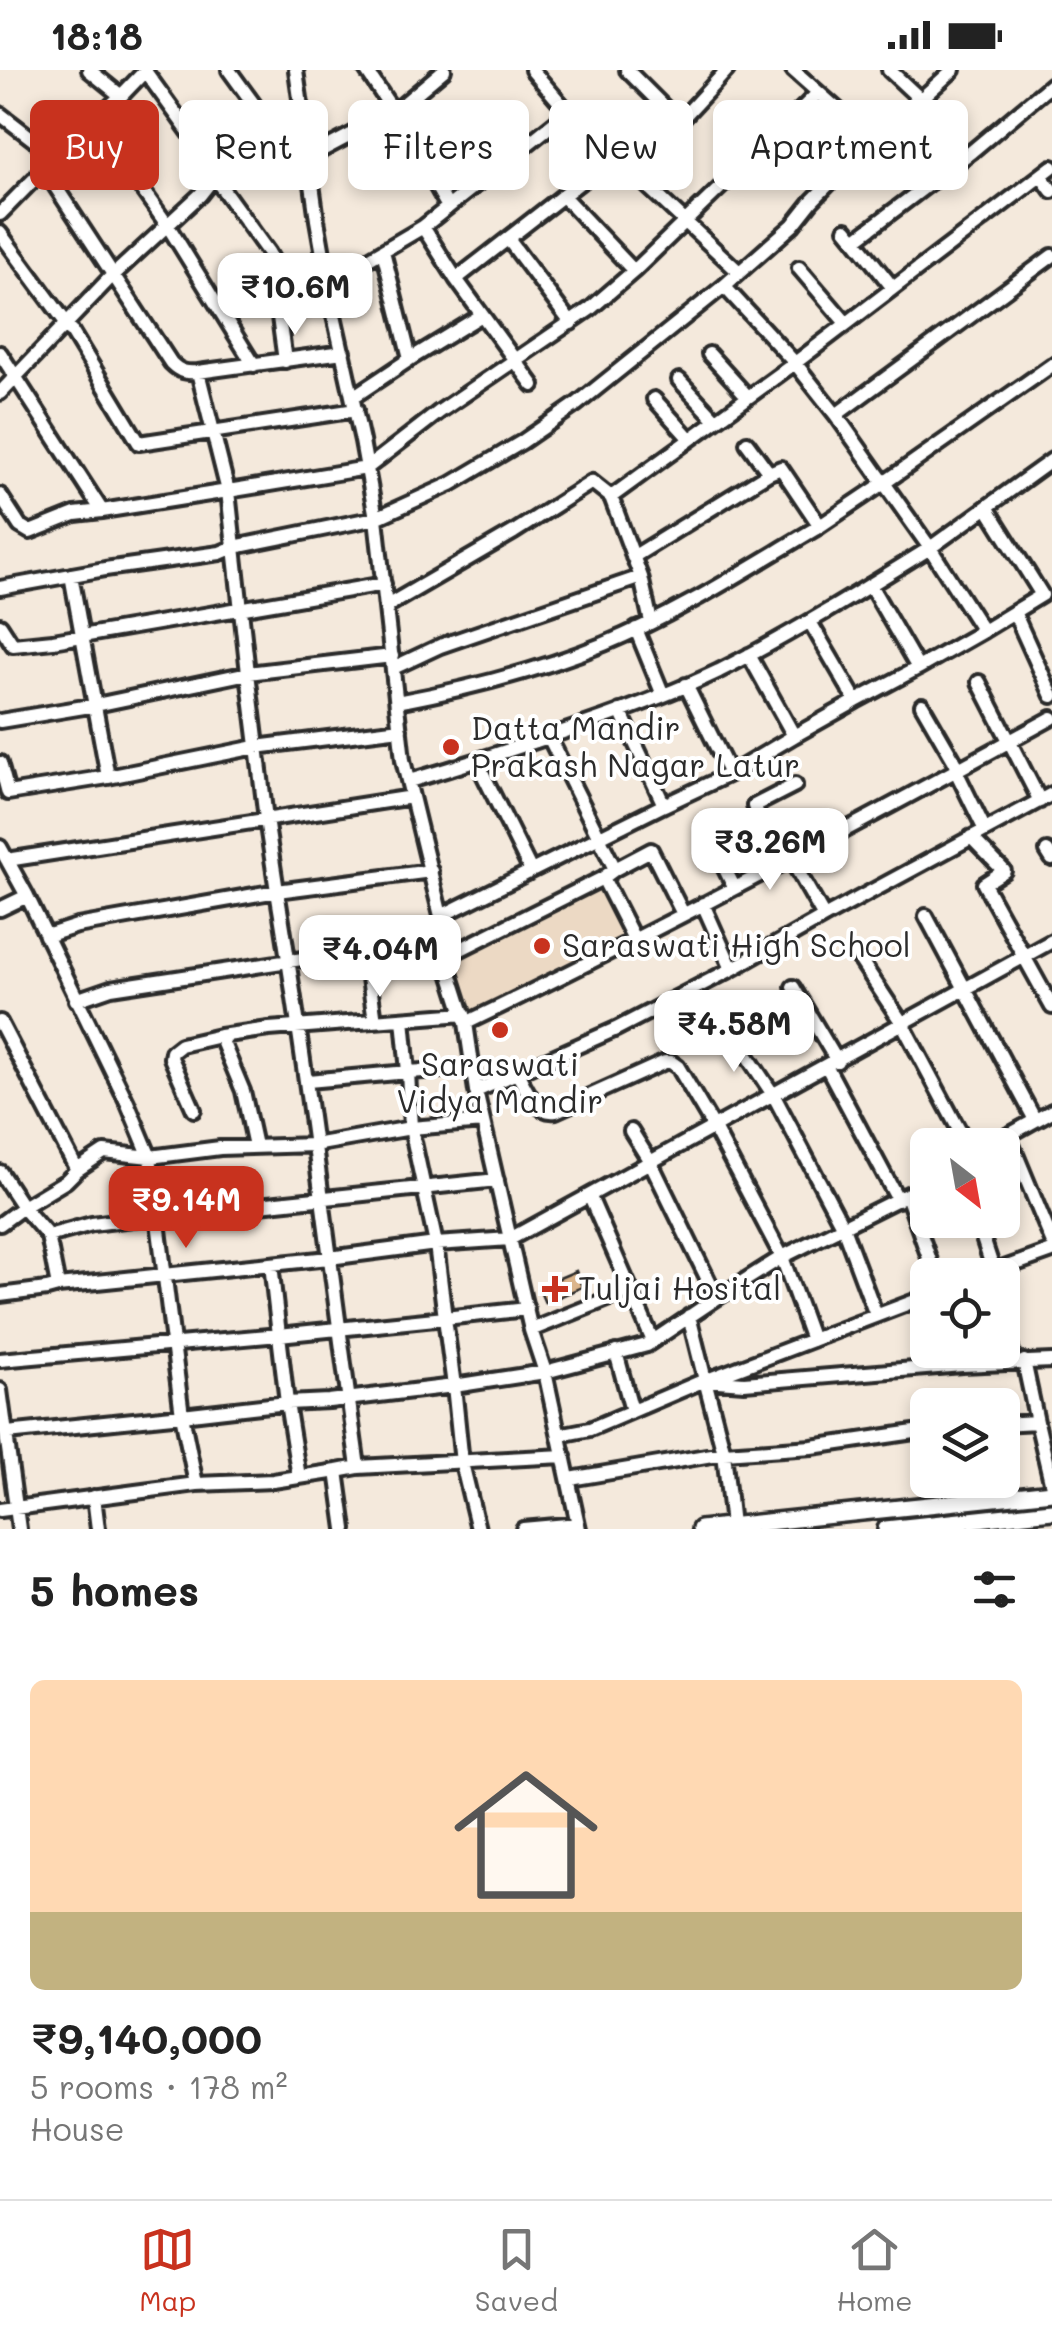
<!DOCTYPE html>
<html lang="en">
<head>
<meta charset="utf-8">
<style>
  body { margin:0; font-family:Mali,sans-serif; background:#f2f2f2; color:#222; height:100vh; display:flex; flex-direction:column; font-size:38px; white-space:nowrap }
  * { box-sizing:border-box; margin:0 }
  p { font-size:32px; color:#767676 }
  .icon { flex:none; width:55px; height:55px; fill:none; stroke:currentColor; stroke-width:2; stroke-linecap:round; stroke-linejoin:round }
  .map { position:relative; height:1459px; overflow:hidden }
  .details { display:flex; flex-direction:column; background:#fff; flex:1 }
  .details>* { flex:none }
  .guide { position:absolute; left:30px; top:30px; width:992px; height:90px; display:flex; gap:20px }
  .needle { width:65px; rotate:149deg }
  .controls { position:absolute; left:910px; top:1058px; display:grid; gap:20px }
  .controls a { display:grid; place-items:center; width:110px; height:110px; border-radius:15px; background:#fff; box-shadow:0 5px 15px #0003; font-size:50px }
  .price { position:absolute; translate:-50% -85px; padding:0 22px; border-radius:20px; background:#fff; color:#222; font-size:32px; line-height:65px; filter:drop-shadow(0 2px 5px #0008) }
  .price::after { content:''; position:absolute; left:50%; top:60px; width:30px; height:22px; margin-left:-15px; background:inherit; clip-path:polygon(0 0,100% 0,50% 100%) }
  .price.on { background:#c8321e; color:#fff }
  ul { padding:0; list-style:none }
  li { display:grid; align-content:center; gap:20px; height:530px; padding:0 30px }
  li span { display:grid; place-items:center; height:310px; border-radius:15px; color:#555 }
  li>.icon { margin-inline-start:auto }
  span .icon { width:180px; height:180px; fill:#fffc; stroke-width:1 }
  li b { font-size:42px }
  h2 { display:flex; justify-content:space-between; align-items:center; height:120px; padding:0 30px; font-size:42px }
  .chip { padding:0 35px; border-radius:15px; background:#fff; box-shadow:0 5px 15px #0003; font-size:35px; line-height:90px }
  .chip.on { background:#c8321e; color:#fff }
  .status { display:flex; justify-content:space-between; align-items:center; height:70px; padding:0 50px; background:#fff; direction:ltr }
  .status svg { height:28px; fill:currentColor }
  .dock { display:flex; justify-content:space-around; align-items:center; height:140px; border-top:2px solid #e0e0e0; background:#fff; font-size:28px; color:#767676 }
  .dock a { display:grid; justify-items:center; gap:5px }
  .dock .on { color:#c8321e }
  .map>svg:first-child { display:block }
  .built { fill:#ecd9c4 }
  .building { fill:#dbb58c; stroke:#2b2b2b; stroke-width:2.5 }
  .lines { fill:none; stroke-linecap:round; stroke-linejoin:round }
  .minor-casing { stroke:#2b2b2b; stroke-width:20 }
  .tertiary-casing { stroke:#2b2b2b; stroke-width:22 }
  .minor { stroke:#fff; stroke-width:12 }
  .tertiary { stroke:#fff; stroke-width:15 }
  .poi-dot { fill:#c8321e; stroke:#fff; stroke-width:4 }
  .labels { text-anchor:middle; stroke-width:8; stroke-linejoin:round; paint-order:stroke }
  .poi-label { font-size:32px; fill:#2b2b2b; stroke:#fff; text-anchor:start }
</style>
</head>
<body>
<div class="status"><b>18:18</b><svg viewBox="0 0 49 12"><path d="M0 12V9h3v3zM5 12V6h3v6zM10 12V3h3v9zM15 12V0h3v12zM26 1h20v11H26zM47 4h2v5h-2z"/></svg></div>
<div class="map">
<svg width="1052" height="1459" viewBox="0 0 1052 1459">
  <rect width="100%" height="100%" fill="#f4e9dc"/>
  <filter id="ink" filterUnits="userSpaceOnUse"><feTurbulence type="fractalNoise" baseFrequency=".01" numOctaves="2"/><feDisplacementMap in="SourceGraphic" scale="20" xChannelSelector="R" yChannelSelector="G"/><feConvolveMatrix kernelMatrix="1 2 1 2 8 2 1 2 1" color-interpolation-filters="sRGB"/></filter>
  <g filter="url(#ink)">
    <!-- built -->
    <path class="built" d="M603,808L634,869L466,953L450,884Z"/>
    <!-- building -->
    <path class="building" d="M576,1201L582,1217L545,1233L538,1217Z"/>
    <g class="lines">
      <defs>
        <path id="minor" d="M89,0L121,26L146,0
          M229,0L271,58
          M296,0L317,150L333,241L362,371L376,448L403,690L441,846L445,887L466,953L476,1021L531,1260L545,1302L579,1459
          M444,0L394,42L448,137
          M532,0L568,42L611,83
          M627,0L679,52
          M793,0L872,70
          M889,0L921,30
          M145,1L218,102
          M0,44L56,87L121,26
          M94,52L168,156L254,295
          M309,87L394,42L366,0
          M44,99L171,293C180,302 186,303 198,302L343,282
          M629,99L739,202
          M1041,106L1052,121
          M214,107L268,182L277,198L279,247L285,291
          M563,126L634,201
          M0,144L47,96
          M423,157L568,42
          M846,159L855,170L971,82L1052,14
          M0,163L67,254L139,373L356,340
          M508,169L571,253
          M855,170L893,218
          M383,181L410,289L482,245
          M799,198L846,253
          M456,209L533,315
          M328,213L423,157L456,209L583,110L611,83L629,99L679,52L727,0
          M724,216L795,293L1052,97
          M0,283L102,441L228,421L234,477L376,448L451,414L522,372L577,334L724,216L793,155L812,131L872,70L891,56L953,0
          M709,284L748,327
          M1052,295L884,413L930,478L1052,390
          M198,302L228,421L367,398L439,342L590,239L634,201L818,23
          M679,310L716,350
          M0,323L108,210L200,125L218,102L250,73L302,36
          M353,327L410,289
          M654,329L690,369
          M836,345L1052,186
          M0,425L20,456L30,462L75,444L102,441
          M633,487L769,403L747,373
          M71,505L108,707
          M0,518L105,499L220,483L234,477L248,603L392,586
          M387,536L514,462L592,412L611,427
          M1014,542L1052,626
          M651,552L641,507L611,427L795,293L836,345L884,413L820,456
          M0,555L13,575L53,571L384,514
          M636,559L663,625
          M983,561L1042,525L987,437
          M393,598L440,576L641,507
          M979,612L1040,731
          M856,631L918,598L870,515
          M397,632C467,619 538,601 604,574C680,543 750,497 820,456L781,398L769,403
          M922,635L959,699
          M0,651L96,635L248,603L266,749L277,821L431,801
          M794,666L856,631L810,552
          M549,667L615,799L603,808L634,869
          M477,692L531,801
          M0,693L8,723L108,707L256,677L400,659
          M956,701L985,760
          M730,704L794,666L749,585
          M409,711C468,694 525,675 583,655C629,639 675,622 719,601C792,564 861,521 930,478L983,561L918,598
          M664,735L730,704L686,615
          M705,759L734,817
          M971,767L1004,801L984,814L1052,937
          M0,777L27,826
          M1047,781L1052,789
          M7,790L412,727
          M782,793L754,736L795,715
          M615,799L651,780L683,844
          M0,839L27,826L127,1032L150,1087L220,1078L314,1075L411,1058L408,1002L308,1011
          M441,846L664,735L620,641
          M926,846L1035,1050
          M824,847L1052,724
          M46,866L77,856L277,821C309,1012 331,1205 358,1397L337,1401L345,1459
          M365,879L375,951
          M857,885L902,953L967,1075
          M445,887L603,808
          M732,899L824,847L791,789
          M793,917L837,991
          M76,930L111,918L441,868
          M403,949L408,1002L472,998
          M0,952L77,1100L104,1082L150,1087L182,1345L287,1333L299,1407L337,1401
          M466,953C664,858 859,754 1052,648
          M730,960L774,1026L843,1157L876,1245
          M827,997L898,1130
          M517,1003C527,1019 534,1044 556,1041L665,992H671L678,997L714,1058L782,1187L717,1228
          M476,1021L616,959L732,899L703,834
          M194,1040L171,988L172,982L181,975L220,966
          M1008,1065L1052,1171
          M991,1075L1052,1041
          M255,1076L243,1021L220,966L269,959L464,944
          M0,1102L23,1137L66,1111L77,1100
          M907,1125L935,1205
          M590,1127L653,1271
          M977,1150L995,1205
          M0,1154L23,1137L48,1166L92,1154L173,1144L497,1110
          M48,1166L58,1216L329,1188L436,1174L411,1058L483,1052
          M271,1194L279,1265L445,1248L436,1174L510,1169L1052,871
          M985,1205L1052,1181
          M0,1225L47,1219L58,1216
          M1002,1239L1014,1292
          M531,1260L630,1220
          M812,1270L782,1187L928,1114
          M958,1280L962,1295
          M616,1282L632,1341
          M0,1290L279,1265L287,1333L329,1331L454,1316L445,1248L527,1239
          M1024,1291L1037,1352
          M712,1308L928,1226
          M705,1310L744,1313L962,1295L1052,1291
          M705,1310L724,1383L732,1455
          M0,1320L19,1459
          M1002,1354L1037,1352L1052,1416
          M7,1363L182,1345L196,1414L273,1411L299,1407
          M559,1365L590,1359L705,1310L689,1246
          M358,1397L564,1386
          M570,1409L724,1383L812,1377L928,1360
          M94,1427L98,1459
          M0,1440L196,1414
          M478,1459L462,1393L454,1316L545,1302L647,1275L717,1228L651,1093L631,1061
          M523,1459L578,1454"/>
        <path id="tertiary" d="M700,1459L1052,1422
          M886,1459L1052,1441"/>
      </defs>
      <!-- minor casing -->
      <use href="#minor" class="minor-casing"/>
      <!-- tertiary casing -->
      <use href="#tertiary" class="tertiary-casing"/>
      <!-- minor -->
      <use href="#minor" class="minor"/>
      <!-- tertiary -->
      <use href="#tertiary" class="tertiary"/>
    </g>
  </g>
  <!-- markers -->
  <g class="poi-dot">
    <circle cx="451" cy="677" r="10"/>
    <circle cx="542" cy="876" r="10"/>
    <circle cx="500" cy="960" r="10"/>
    <path d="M550 1204h10v10h10v10h-10v10h-10v-10h-10v-10h10z"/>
  </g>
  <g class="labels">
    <!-- poi labels -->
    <g class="poi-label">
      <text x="471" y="670">Datta Mandir<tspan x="471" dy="37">Prakash Nagar Latur</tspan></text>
      <text x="562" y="887">Saraswati High School</text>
      <text x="500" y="1006" text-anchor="middle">Saraswati<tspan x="500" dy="37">Vidya Mandir</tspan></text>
      <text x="578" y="1230">Tuljai Hosital</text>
    </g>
  </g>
</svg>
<div class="controls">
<a><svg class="needle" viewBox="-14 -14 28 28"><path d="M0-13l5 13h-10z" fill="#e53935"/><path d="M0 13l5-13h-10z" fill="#767676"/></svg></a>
<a><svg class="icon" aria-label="locate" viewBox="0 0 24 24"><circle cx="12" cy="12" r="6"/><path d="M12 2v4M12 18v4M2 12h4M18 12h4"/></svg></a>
<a><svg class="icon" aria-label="layers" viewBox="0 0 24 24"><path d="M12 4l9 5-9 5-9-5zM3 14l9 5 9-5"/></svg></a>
</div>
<b class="price" style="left:295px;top:268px">₹10.6M</b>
<b class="price" style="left:770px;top:823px">₹3.26M</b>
<b class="price" style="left:380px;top:930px">₹4.04M</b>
<b class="price" style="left:734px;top:1005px">₹4.58M</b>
<b class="price on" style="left:186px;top:1181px">₹9.14M</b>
<div class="guide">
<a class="chip on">Buy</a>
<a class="chip">Rent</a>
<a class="chip">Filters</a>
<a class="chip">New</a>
<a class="chip">Apartment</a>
</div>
</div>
<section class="details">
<h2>5 homes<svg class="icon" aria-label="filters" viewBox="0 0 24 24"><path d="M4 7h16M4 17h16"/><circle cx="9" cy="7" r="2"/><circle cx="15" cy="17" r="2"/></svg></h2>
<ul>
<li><span style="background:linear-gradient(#ffd9b3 75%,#c2b280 0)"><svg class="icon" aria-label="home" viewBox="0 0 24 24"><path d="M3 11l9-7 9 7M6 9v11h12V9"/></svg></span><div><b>₹9,140,000</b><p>5 rooms · 178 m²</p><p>House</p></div></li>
</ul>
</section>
<nav class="dock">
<a class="on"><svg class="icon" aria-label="map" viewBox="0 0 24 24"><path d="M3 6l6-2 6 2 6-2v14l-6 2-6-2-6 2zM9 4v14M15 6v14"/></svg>Map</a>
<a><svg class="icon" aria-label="saved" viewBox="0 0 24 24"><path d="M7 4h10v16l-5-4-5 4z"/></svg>Saved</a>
<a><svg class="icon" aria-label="home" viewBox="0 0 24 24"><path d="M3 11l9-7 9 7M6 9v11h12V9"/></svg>Home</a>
</nav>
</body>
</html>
